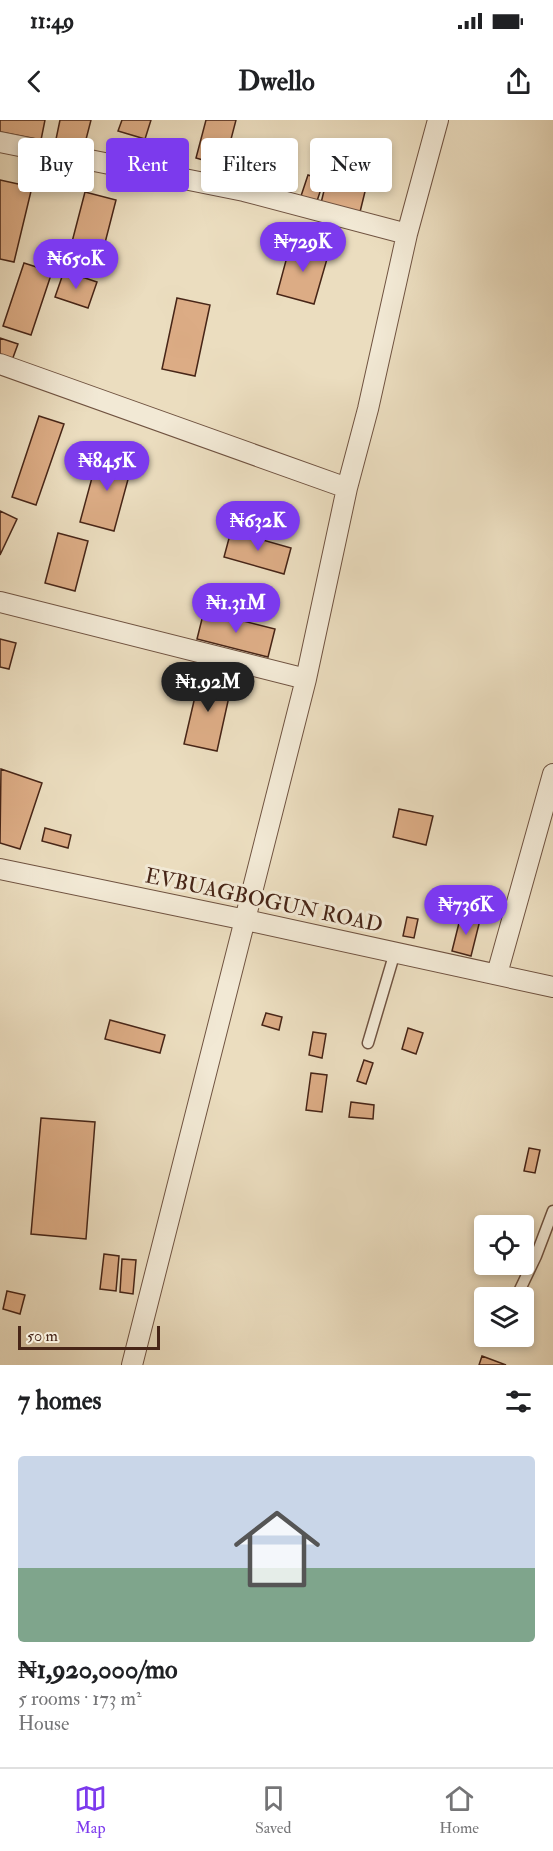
<!DOCTYPE html>
<html lang="en">
<head>
<meta charset="utf-8">
<style>
  body { margin:0; font-family:"IM FELL Double Pica",serif; background:#f6f6f6; color:#202124; height:100vh; display:flex; flex-direction:column; font-size:22px; white-space:nowrap }
  * { box-sizing:border-box; margin:0 }
  p { font-size:20px; color:#757577 }
  .icon { flex:none; width:33px; height:33px; fill:none; stroke:currentColor; stroke-width:2; stroke-linecap:round; stroke-linejoin:round }
  .map { position:relative; height:1245px; overflow:hidden }
  .drawer { display:flex; flex-direction:column; background:#fff; flex:1 }
  .drawer>* { flex:none }
  .hud { position:absolute; left:18px; top:18px; width:518px; height:54px; display:flex; gap:12px }
  .tools { position:absolute; left:474px; top:1095px; display:grid; gap:12px }
  .tools a { display:grid; place-items:center; width:60px; height:60px; border-radius:6px; background:#fff; box-shadow:0 3px 9px #0003; font-size:30px }
  .scale { position:absolute; left:18px; bottom:15px; width:142px; box-sizing:border-box; padding-left:6px; border:3px solid #472517; border-top:0; font-size:16px; line-height:21px; white-space:nowrap; color:#472517; -webkit-text-stroke:4px #f2e9d5; paint-order:stroke }
  .price { position:absolute; translate:-50% -51px; padding:0 14px; border-radius:21px; background:#7c3aed; color:#fff; font-size:20px; line-height:39px; filter:drop-shadow(0 2px 3px #0008) }
  .price::after { content:''; position:absolute; left:50%; top:36px; width:18px; height:14px; margin-left:-9px; background:inherit; clip-path:polygon(0 0,100% 0,50% 100%) }
  .price.selected { background:#222; color:#fff }
  ul { padding:0; list-style:none }
  li { display:grid; align-content:center; gap:12px; height:318px; padding:0 18px }
  li+li { border-top:2px solid #e0e0e0 }
  li span { display:grid; place-items:center; height:186px; border-radius:6px; color:#555 }
  li>.icon { margin-inline-start:auto }
  span .icon { width:108px; height:108px; fill:#fffc; stroke-width:1 }
  li b { font-size:26px }
  h2 { display:flex; justify-content:space-between; align-items:center; height:72px; padding:0 18px; font-size:26px }
  .pill { padding:0 21px; border-radius:6px; background:#fff; box-shadow:0 3px 9px #0003; font-size:21px; line-height:54px }
  .pill.selected { background:#7c3aed; color:#fff }
  .status { display:flex; justify-content:space-between; align-items:center; height:42px; padding:0 30px; background:#fff; direction:ltr }
  .status svg { height:16px; fill:currentColor }
  header { display:flex; justify-content:space-between; align-items:center; height:78px; padding:0 18px; background:#fff; font-size:27px; font-weight:700 }
  .tab-bar { display:flex; justify-content:space-around; align-items:center; height:84px; border-top:2px solid #e0e0e0; background:#fff; font-size:16px; color:#757577 }
  .tab-bar a { display:grid; justify-items:center; gap:3px }
  .tab-bar .selected { color:#7c3aed }
  .map>svg:first-child { display:block }
  .building { fill:#dcac85; stroke:#472517; stroke-width:1.5 }
  .lines { fill:none; stroke-linecap:round; stroke-linejoin:round }
  .service-casing { stroke:#705341; stroke-width:13 }
  .minor-casing { stroke:#705341; stroke-width:22 }
  .service { stroke:#f2e9d5; stroke-width:10 }
  .minor { stroke:#f2e9d5; stroke-width:20 }
  .labels { text-anchor:middle; stroke-width:6; stroke-linejoin:round; paint-order:stroke }
  .street-label { font-size:21px; fill:#472517; stroke:#f2e9d5 }
</style>
</head>
<body>
<div class="status"><b>11:49</b><svg viewBox="0 0 49 12"><path d="M0 12V9h3v3zM5 12V6h3v6zM10 12V3h3v9zM15 12V0h3v12zM26 1h20v11H26zM47 4h2v5h-2z"/></svg></div>
<header><svg class="icon" aria-label="back" viewBox="0 0 24 24"><path d="M15 5l-7 7 7 7"/></svg>Dwello<svg class="icon" aria-label="share" viewBox="0 0 24 24"><path d="M12 15V3M7 8l5-5 5 5M5 13v7h14v-7"/></svg></header>
<div class="map">
<svg width="553" height="1245" viewBox="0 0 553 1245">
  <rect width="100%" height="100%" fill="#ebddbf"/>
  <filter id="stains"><feTurbulence type="fractalNoise" baseFrequency=".00333" numOctaves="4"/><feColorMatrix values="0 0 0 0 .2 0 0 0 0 .09 0 0 0 0 .02 0 0 0 .5 -.17"/></filter>
  <radialGradient id="worn" r=".72"><stop offset=".6" stop-color="#630" stop-opacity="0"/><stop offset="1" stop-color="#630" stop-opacity=".3"/></radialGradient>
  <!-- building -->
  <path class="building" d="M0,0H45L41,20L0,12Z
    M60,0H91L83,31L55,24Z
    M122,0H151L145,19L118,11Z
    M206,0H236L224,46L196,38Z
    M157,30L172,34L168,51L152,47Z
    M334,30L373,39L360,92L321,83Z
    M29,49L42,52L40,63L26,61Z
    M308,55L324,60L317,81L301,76Z
    M0,60L32,67L14,142L0,139Z
    M85,72L116,80L97,154L66,145Z
    M291,122L329,132L314,184L277,174Z
    M24,143L52,152L31,215L3,206Z
    M64,151L97,162L88,188L55,177Z
    M177,178L210,185L195,256L162,249Z
    M0,218L18,224L11,243L0,239Z
    M39,296L64,304L36,385L12,377Z
    M99,332L133,341L114,411L80,402Z
    M0,391L17,399L0,435Z
    M231,411L291,428L284,454L224,437Z
    M58,413L88,421L75,471L45,463Z
    M204,491L275,509L268,537L197,519Z
    M0,519L16,523L9,549L0,547Z
    M200,555L232,563L217,631L184,624Z
    M1,649L42,663L20,729L0,723Z
    M399,689L433,696L426,725L393,717Z
    M45,708L71,715L68,728L42,721Z
    M461,795L480,800L471,836L452,831Z
    M407,797L418,799L414,818L403,816Z
    M266,893L282,897L279,910L262,905Z
    M110,900L165,915L160,933L105,919Z
    M408,908L423,913L416,934L402,929Z
    M313,912L326,914L322,938L309,935Z
    M364,940L373,943L366,964L357,961Z
    M311,953L327,955L322,992L306,990Z
    M351,982L374,985L373,999L349,997Z
    M41,998L95,1002L86,1119L31,1114Z
    M529,1028L540,1030L535,1053L524,1051Z
    M104,1134L119,1136L116,1171L100,1169Z
    M122,1139L136,1140L133,1174L120,1172Z
    M7,1171L25,1175L20,1194L3,1189Z
    M482,1236L506,1245H479Z"/>
  <g class="lines">
    <defs>
      <path id="service" d="M368,923L395,832
        M516,1178L536,1136L553,1091"/>
      <path id="minor" d="M0,22L244,71L407,114
        M0,244L347,368
        M0,482L306,559
        M0,749L246,800L553,867
        M497,854L553,654
        M132,1245L306,559L347,368L368,289L407,114L438,0"/>
    </defs>
    <!-- service casing -->
    <use href="#service" class="service-casing"/>
    <!-- minor casing -->
    <use href="#minor" class="minor-casing"/>
    <!-- service -->
    <use href="#service" class="service"/>
    <!-- minor -->
    <use href="#minor" class="minor"/>
  </g>
  <g class="labels">
    <!-- street labels -->
    <g class="street-label">
      <text transform="translate(264 780) rotate(12)" y="7">EVBUAGBOGUN ROAD</text>
    </g>
  </g>
  <rect width="100%" height="100%" filter="url(#stains)"/>
  <rect width="100%" height="100%" fill="url(#worn)"/>
</svg>
<div class="tools">
<a><svg class="icon" aria-label="locate" viewBox="0 0 24 24"><circle cx="12" cy="12" r="6"/><path d="M12 2v4M12 18v4M2 12h4M18 12h4"/></svg></a>
<a><svg class="icon" aria-label="layers" viewBox="0 0 24 24"><path d="M12 4l9 5-9 5-9-5zM3 14l9 5 9-5"/></svg></a>
</div>
<div class="scale">50 m</div>
<b class="price" style="left:303px;top:153px">₦729K</b>
<b class="price" style="left:76px;top:170px">₦650K</b>
<b class="price" style="left:107px;top:372px">₦845K</b>
<b class="price" style="left:258px;top:432px">₦632K</b>
<b class="price" style="left:236px;top:514px">₦1.31M</b>
<b class="price selected" style="left:208px;top:593px">₦1.92M</b>
<b class="price" style="left:466px;top:816px">₦736K</b>
<div class="hud">
<a class="pill">Buy</a>
<a class="pill selected">Rent</a>
<a class="pill">Filters</a>
<a class="pill">New</a>
</div>
</div>
<section class="drawer">
<h2>7 homes<svg class="icon" aria-label="filters" viewBox="0 0 24 24"><path d="M4 7h16M4 17h16"/><circle cx="9" cy="7" r="2"/><circle cx="15" cy="17" r="2"/></svg></h2>
<ul>
<li><span style="background:linear-gradient(#c9d6e8 60%,#7fa58c 0)"><svg class="icon" aria-label="home" viewBox="0 0 24 24"><path d="M3 11l9-7 9 7M6 9v11h12V9"/></svg></span><div><b>₦1,920,000/mo</b><p>5 rooms · 173 m²</p><p>House</p></div></li>
</ul>
</section>
<nav class="tab-bar">
<a class="selected"><svg class="icon" aria-label="map" viewBox="0 0 24 24"><path d="M3 6l6-2 6 2 6-2v14l-6 2-6-2-6 2zM9 4v14M15 6v14"/></svg>Map</a>
<a><svg class="icon" aria-label="saved" viewBox="0 0 24 24"><path d="M7 4h10v16l-5-4-5 4z"/></svg>Saved</a>
<a><svg class="icon" aria-label="home" viewBox="0 0 24 24"><path d="M3 11l9-7 9 7M6 9v11h12V9"/></svg>Home</a>
</nav>
</body>
</html>
